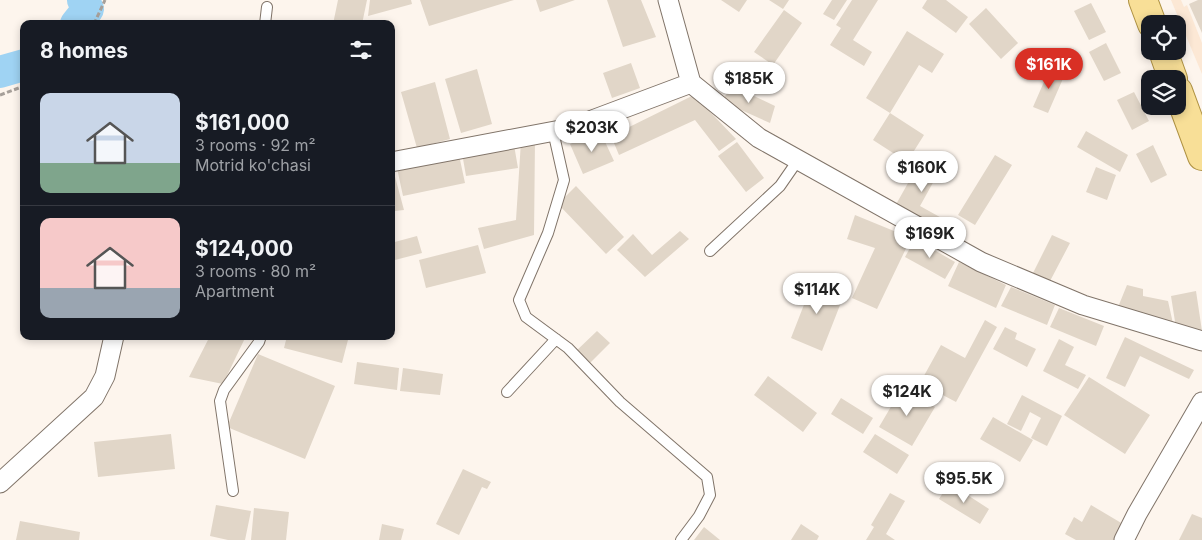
<!DOCTYPE html>
<html lang="en">
<head>
<meta charset="utf-8">
<style>
  body { margin:0; font-family:Inter,sans-serif; background:#20242c; color:#f1f3f6; height:100vh; display:flex; flex-direction:column; font-size:19px; white-space:nowrap }
  * { box-sizing:border-box; margin:0 }
  p { font-size:16px; color:#9ea1a6 }
  .icon { flex:none; width:28px; height:28px; fill:none; stroke:currentColor; stroke-width:2; stroke-linecap:round; stroke-linejoin:round }
  .map { position:relative; flex:1; overflow:hidden }
  .sheet { position:absolute; left:20px; top:20px; width:375px; height:320px; display:flex; flex-direction:column; background:#171b24; border-radius:10px; box-shadow:0 2px 8px #0003 }
  .sheet>* { flex:none }
  .tools { position:absolute; left:1141px; top:15px; display:grid; gap:10px }
  .tools a { display:grid; place-items:center; width:45px; height:45px; border-radius:10px; background:#171b24; box-shadow:0 2px 8px #0003; font-size:25px }
  .price { position:absolute; translate:-50% -42px; padding:0 11px; border-radius:18px; background:#fff; color:#222; font-size:16px; line-height:32px; filter:drop-shadow(0 1px 2px #0008) }
  .price::after { content:''; position:absolute; left:50%; top:30px; width:15px; height:11px; margin-left:-8px; background:inherit; clip-path:polygon(0 0,100% 0,50% 100%) }
  .price.selected { background:#d93025; color:#fff }
  ul { padding:0; list-style:none }
  li { display:flex; align-items:center; gap:15px; height:125px; padding:0 20px }
  li+li { border-top:1px solid #363941 }
  li span { display:grid; place-items:center; flex:none; width:140px; height:100px; border-radius:10px; color:#555 }
  li>.icon { margin-inline-start:auto }
  span .icon { width:60px; height:60px; fill:#fffc; stroke-width:1 }
  li b { font-size:21px }
  h2 { display:flex; justify-content:space-between; align-items:center; height:60px; padding:0 20px; font-size:21px }
  .map>svg:first-child { display:block }
  .built { fill:#fce8d5 }
  .lines { fill:none; stroke-linecap:round; stroke-linejoin:round }
  .river { stroke:#9fd3f3; stroke-width:32 }
  .building { fill:#e1d6c8 }
  .lane-casing { stroke:#807469; stroke-width:12 }
  .street-casing { stroke:#807469; stroke-width:21 }
  .primary-casing { stroke:#af9243; stroke-width:30 }
  .path { stroke:#a69f99; stroke-width:3; stroke-dasharray:5 2.5; stroke-linecap:butt }
  .lane { stroke:#fff; stroke-width:10 }
  .street { stroke:#fff; stroke-width:19 }
  .primary { stroke:#f8df97; stroke-width:28 }
</style>
</head>
<body>
<div class="map">
<svg width="1202" height="540" viewBox="0 0 1202 540">
  <rect width="100%" height="100%" fill="#fdf5ed"/>
  <!-- built -->
  <path class="built" d="M1171,0H1181L1184,7L1187,5L1202,43V74Z"/>
  <g class="lines">
    <!-- river -->
    <path class="river" d="M76,24L88,9L83,0
      M0,72L24,65"/>
  </g>
  <!-- building -->
  <path class="building" d="M338,0H367L362,24H333Z
    M370,0H411L412,4L368,16Z
    M420,0H514L429,26Z
    M536,0H575L540,12Z
    M607,0H641L656,37L623,47Z
    M721,0H747L739,12Z
    M769,0H789L783,9Z
    M832,0H847L834,20L823,14Z
    M852,0H878L853,40L872,52L864,66L830,45L841,28L836,25Z
    M927,0H946L968,17L956,33L922,8Z
    M1198,0H1202V33L1189,4Z
    M1091,3L1106,32L1089,40L1074,11Z
    M986,8L1018,43L1001,59L969,24Z
    M784,10L802,23L773,65L754,52Z
    M907,31L944,54L932,73L919,65L890,113L866,98Z
    M1106,43L1121,73L1104,81L1089,52Z
    M631,63L640,88L612,98L603,73Z
    M1050,68L1065,74L1048,113L1033,107Z
    M477,69L492,124L461,133L445,79Z
    M435,82L450,139L417,148L401,92Z
    M733,86L775,106L770,123L721,101Z
    M1134,92L1149,121L1132,130L1117,100Z
    M694,95L736,139L719,151L695,120L619,155L611,136Z
    M890,113L924,135L907,162L873,140Z
    M600,131L614,161L583,174L570,144Z
    M1086,131L1128,155L1120,172L1077,147Z
    M535,140L534,235L484,249L478,228L516,220L521,141Z
    M737,142L764,178L746,192L718,156Z
    M514,145L518,168L466,176L462,153Z
    M1153,145L1167,175L1151,183L1136,154Z
    M926,151L945,161L920,206L947,221L940,234L894,208Z
    M459,155L465,183L403,196L397,168Z
    M995,155L1012,165L975,225L958,215Z
    M1096,167L1116,175L1107,200L1086,192Z
    M394,173L404,210L395,211L391,202V174Z
    M576,186L624,237L606,254L558,204Z
    M855,215L911,238L877,309L852,298L875,248L847,239Z
    M680,231L689,239L645,277L617,250L633,234L652,255Z
    M1052,235L1070,243L1049,283L1032,275Z
    M417,236L422,253L391,261V243Z
    M915,239L955,262L945,279L905,257Z
    M478,245L486,273L426,288L419,260Z
    M959,262L1006,285L996,308L948,286Z
    M806,279L844,295L822,351L791,338L807,297L799,294Z
    M1127,285L1143,289V296L1168,301L1174,328L1116,312Z
    M1011,287L1055,305L1047,325L1001,306Z
    M1196,291L1202,331L1176,328L1171,296Z
    M1059,308L1104,326L1096,346L1050,327Z
    M985,320L997,327L956,402L920,383L941,345L965,358Z
    M1005,327L1017,333L1015,339L1036,349L1027,367L993,349Z
    M597,331L610,343L587,366L574,353Z
    M210,336H246L223,384L189,377Z
    M287,336H349L342,363L284,348Z
    M1125,337L1194,370L1189,379L1140,356L1125,387L1106,378Z
    M1059,339L1074,347L1065,365L1086,375L1078,389L1043,371Z
    M258,354L335,386L305,459L227,427Z
    M357,362L399,368L397,390L354,384Z
    M403,368L443,374L440,395L400,391Z
    M768,376L817,413L803,432L754,395Z
    M1089,377L1150,415L1125,454L1064,415Z
    M902,388L935,407L912,446L879,427Z
    M1022,395L1062,416L1047,446L1031,438L1041,418L1030,412L1021,431L1007,424Z
    M841,398L873,418L863,434L831,414Z
    M993,417L1033,440L1020,462L980,439Z
    M171,434L175,469L98,477L94,442Z
    M875,434L909,455L897,474L863,452Z
    M463,469L491,482L487,489L482,487L459,535L436,524Z
    M949,483L989,509L980,524L939,499Z
    M890,493L905,501L886,534L895,540H866L874,527L871,525Z
    M216,505L251,511L245,540H228L210,536Z
    M1091,505L1123,524L1114,540H1076L1065,534L1074,517L1082,522Z
    M254,508L289,512L286,540H251Z
    M1192,514L1202,518V540H1179Z
    M20,521L80,532L79,540H16Z
    M382,524L404,529L401,540H379Z
    M801,524L819,536L817,540H791Z
    M704,527L720,540H694Z"/>
  <g class="lines">
    <defs>
      <path id="lane" d="M265,24L267,7
        M553,131L564,180L548,233L519,300L526,317L568,348L620,402L707,477L710,495L699,516L681,540
        M710,251L780,186L798,160
        M507,392L556,339
        M233,491L220,401L224,390L259,342L261,336"/>
      <path id="street" d="M668,0L691,83L759,138L981,262L1083,305L1202,341
        M391,162L571,128L691,83
        M0,483L94,397L105,376L114,336
        M1124,540L1137,514L1202,402"/>
      <path id="primary" d="M1143,0L1152,24
        M1163,51L1173,79
        M1178,91L1202,156"/>
    </defs>
    <!-- lane casing -->
    <use href="#lane" class="lane-casing"/>
    <!-- street casing -->
    <use href="#street" class="street-casing"/>
    <!-- primary casing -->
    <use href="#primary" class="primary-casing"/>
    <!-- path -->
    <path class="path" d="M94,24L105,0
      M0,95L24,86"/>
    <!-- lane -->
    <use href="#lane" class="lane"/>
    <!-- street -->
    <use href="#street" class="street"/>
    <!-- primary -->
    <use href="#primary" class="primary"/>
  </g>
</svg>
<div class="tools">
<a><svg class="icon" aria-label="locate" viewBox="0 0 24 24"><circle cx="12" cy="12" r="6"/><path d="M12 2v4M12 18v4M2 12h4M18 12h4"/></svg></a>
<a><svg class="icon" aria-label="layers" viewBox="0 0 24 24"><path d="M12 4l9 5-9 5-9-5zM3 14l9 5 9-5"/></svg></a>
</div>
<b class="price selected" style="left:1049px;top:90px">$161K</b>
<b class="price" style="left:749px;top:104px">$185K</b>
<b class="price" style="left:592px;top:153px">$203K</b>
<b class="price" style="left:922px;top:193px">$160K</b>
<b class="price" style="left:930px;top:259px">$169K</b>
<b class="price" style="left:817px;top:315px">$114K</b>
<b class="price" style="left:907px;top:417px">$124K</b>
<b class="price" style="left:964px;top:504px">$95.5K</b>
<section class="sheet">
<h2>8 homes<svg class="icon" aria-label="filters" viewBox="0 0 24 24"><path d="M4 7h16M4 17h16"/><circle cx="9" cy="7" r="2"/><circle cx="15" cy="17" r="2"/></svg></h2>
<ul>
<li><span style="background:linear-gradient(#c9d6e8 70%,#7fa58c 0)"><svg class="icon" aria-label="home" viewBox="0 0 24 24"><path d="M3 11l9-7 9 7M6 9v11h12V9"/></svg></span><div><b>$161,000</b><p>3 rooms · 92 m²</p><p>Motrid ko'chasi</p></div></li>
<li><span style="background:linear-gradient(#f6c9c9 70%,#9aa5b1 0)"><svg class="icon" aria-label="home" viewBox="0 0 24 24"><path d="M3 11l9-7 9 7M6 9v11h12V9"/></svg></span><div><b>$124,000</b><p>3 rooms · 80 m²</p><p>Apartment</p></div></li>
</ul>
</section>
</div>
</body>
</html>
